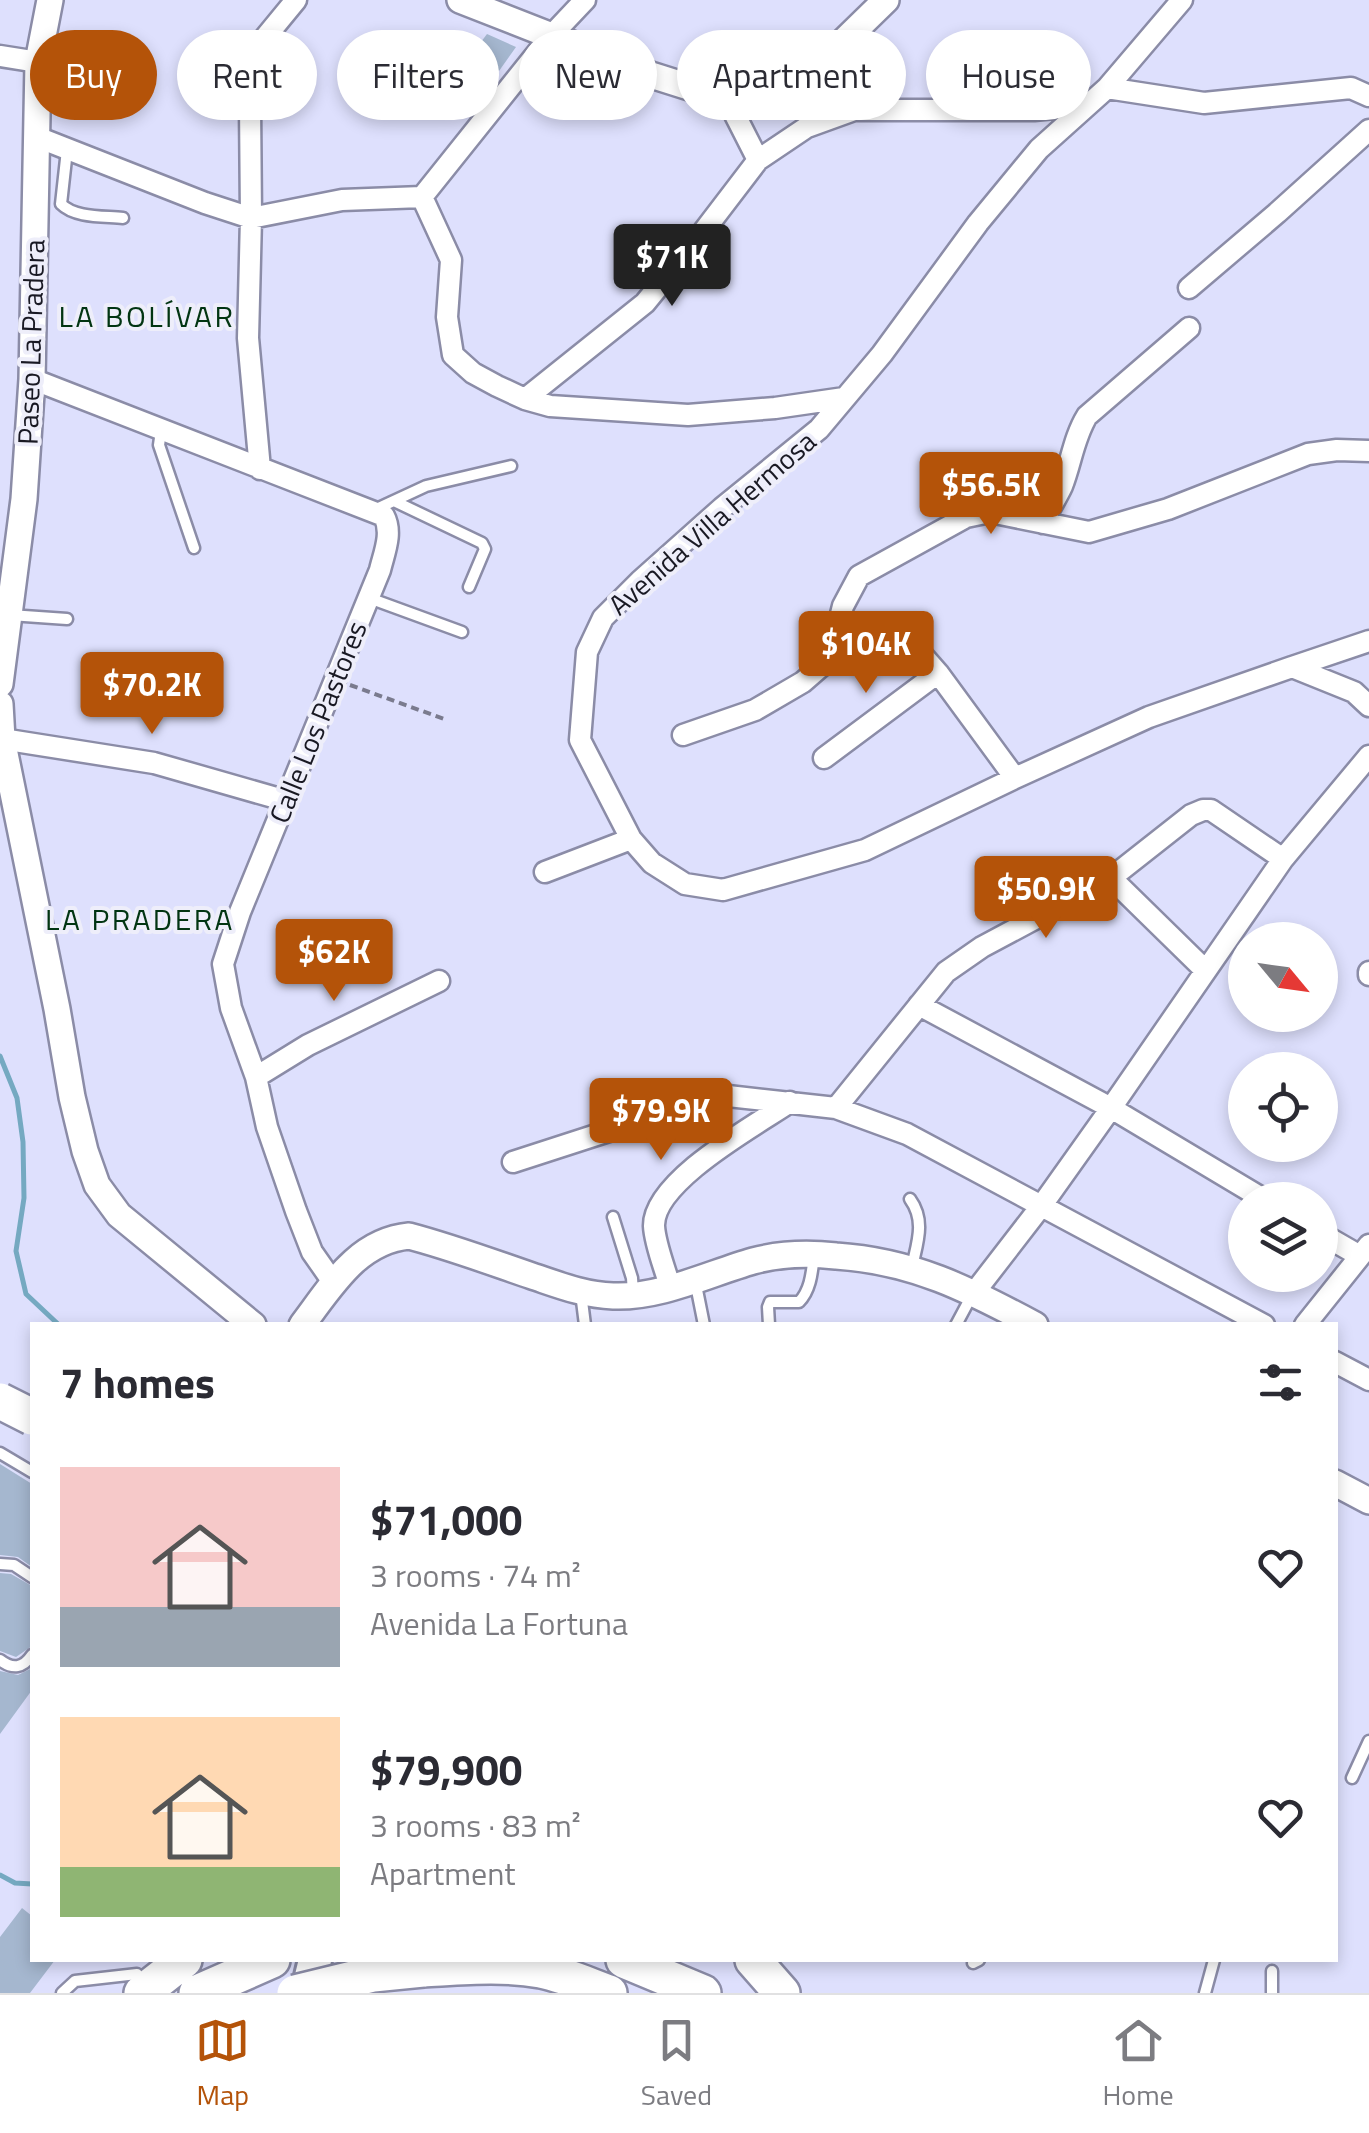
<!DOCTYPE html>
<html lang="en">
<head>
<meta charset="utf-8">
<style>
  body { margin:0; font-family:"Titillium Web",sans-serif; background:#f2f2f3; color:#2b2b33; height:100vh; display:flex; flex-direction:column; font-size:38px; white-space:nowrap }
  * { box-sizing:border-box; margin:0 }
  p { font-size:32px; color:#7c7c81 }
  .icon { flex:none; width:55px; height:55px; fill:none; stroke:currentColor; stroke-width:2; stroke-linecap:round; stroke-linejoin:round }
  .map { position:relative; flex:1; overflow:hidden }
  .side { position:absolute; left:30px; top:1322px; width:1308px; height:640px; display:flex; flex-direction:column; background:#fff; border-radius:0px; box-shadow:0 5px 15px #0003 }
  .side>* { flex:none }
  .hud { position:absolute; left:30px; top:30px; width:1310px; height:90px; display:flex; gap:20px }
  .needle { width:65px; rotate:119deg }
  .fabs { position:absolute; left:1228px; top:922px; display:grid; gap:20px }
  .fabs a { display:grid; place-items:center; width:110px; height:110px; border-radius:50%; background:#fff; box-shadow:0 5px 15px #0003; font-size:50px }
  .price { position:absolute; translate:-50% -85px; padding:0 22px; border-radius:10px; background:#b45309; color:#fff; font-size:32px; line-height:65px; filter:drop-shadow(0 2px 5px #0008) }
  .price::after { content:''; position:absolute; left:50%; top:60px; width:30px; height:22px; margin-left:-15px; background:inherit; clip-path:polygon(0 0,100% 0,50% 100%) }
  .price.selected { background:#222; color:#fff }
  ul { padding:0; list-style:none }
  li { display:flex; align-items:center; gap:30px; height:250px; padding:0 30px }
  li span { display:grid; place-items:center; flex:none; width:280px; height:200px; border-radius:0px; color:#555 }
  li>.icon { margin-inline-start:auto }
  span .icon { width:120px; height:120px; fill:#fffc; stroke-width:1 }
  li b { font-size:42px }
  h2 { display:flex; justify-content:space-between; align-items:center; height:120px; padding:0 30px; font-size:42px }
  .pill { padding:0 35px; border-radius:45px; background:#fff; box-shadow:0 5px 15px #0003; font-size:35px; line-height:90px }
  .pill.selected { background:#b45309; color:#fff }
  .dock { display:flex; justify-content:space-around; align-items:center; height:140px; border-top:2px solid #e1e1e2; background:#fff; font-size:28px; color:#7c7c81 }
  .dock a { display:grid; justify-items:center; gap:5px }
  .dock .selected { color:#b45309 }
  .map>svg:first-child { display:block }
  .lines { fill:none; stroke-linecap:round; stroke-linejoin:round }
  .stream { stroke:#75a9c1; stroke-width:5 }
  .building { fill:#a5b7cf }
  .service-casing { stroke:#8b8ca7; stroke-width:15 }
  .minor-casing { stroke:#8b8ca7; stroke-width:25 }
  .tertiary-casing { stroke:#8b8ca7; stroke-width:30 }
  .primary-casing { stroke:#8b8ca7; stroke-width:38 }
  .trunk-casing { stroke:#8b8ca7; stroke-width:40 }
  .path { stroke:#7a7b8e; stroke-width:4; stroke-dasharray:8 5; stroke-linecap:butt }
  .service { stroke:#fff; stroke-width:10 }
  .minor { stroke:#fff; stroke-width:20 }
  .tertiary { stroke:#fff; stroke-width:25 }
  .primary { stroke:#fff; stroke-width:32 }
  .trunk { stroke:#fff; stroke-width:35 }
  .trunk-bridge-casing { stroke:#8b8ca7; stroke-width:40; stroke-linecap:butt }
  .trunk-bridge { stroke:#fff; stroke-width:35 }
  .labels { text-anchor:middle; stroke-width:8; stroke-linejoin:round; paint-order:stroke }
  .street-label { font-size:28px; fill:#191923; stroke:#eeeefa }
  .neighbourhood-label { font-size:30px; letter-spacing:2.5px; fill:#023512; stroke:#eeeefa }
</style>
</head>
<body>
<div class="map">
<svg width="1369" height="1993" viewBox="0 0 1369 1993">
  <rect width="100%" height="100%" fill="#dee0fd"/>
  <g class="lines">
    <!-- stream -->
    <path class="stream" d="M0,1056L17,1098L23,1142L24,1198L16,1251L26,1294L59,1325
      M0,1875L15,1883L32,1884"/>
  </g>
  <!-- building -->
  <path class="building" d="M487,34L516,47L499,71L472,54Z
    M0,1464L32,1484V1567L18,1557L0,1555Z
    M0,1573L11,1574L32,1586V1646L16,1657L0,1651Z
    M32,1668V1690L0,1734V1671L18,1675Z
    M22,1908L32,1916V1960H55L30,1993H0V1937Z"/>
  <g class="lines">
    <defs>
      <path id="service" d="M67,150L61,204C75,218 103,216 123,218
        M161,431L159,445L194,548
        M394,501L482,543L485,549L469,587
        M372,511L426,486L511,466
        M369,598L462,632
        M10,615L67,619
        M910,1199C926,1221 917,1243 912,1267
        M613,1217L632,1278L633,1294
        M695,1280L704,1325
        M581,1293L585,1325
        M769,1325L768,1307L770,1302H799C811,1290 812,1271 814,1255
        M956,1325L972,1295
        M0,1453L32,1472
        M0,1564L14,1565L32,1577
        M0,1660C13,1670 23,1668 32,1655
        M1352,1778L1369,1741
        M973,1963L979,1960
        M1272,1971V1993
        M62,1993L75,1981L137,1974
        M1205,1993L1214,1960"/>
      <path id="minor" d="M1182,0L1107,88L1039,149L978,223L882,354L819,429L722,508L640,581L603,618L587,652L580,740L631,839L652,863L685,884L723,890L865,850L1015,778L1149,717L1292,667L1354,692L1369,706
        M0,56L38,62
        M1107,88L1204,103L1351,88L1369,96
        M727,99L758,160
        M37,137L205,203L251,218L342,200L422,197L451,260L447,317L453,355L473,373L497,386L525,399L550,406L688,415L775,408L844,398
        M422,197L550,37L585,0
        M1189,288L1277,213L1369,130
        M32,379L384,516C393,533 384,553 380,570L240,912L223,964L231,1008L256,1077L267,1127L296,1211L312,1252L333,1282
        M525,399L645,303L703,232L758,160L807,127L854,110H1034L1086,105
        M260,469L248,338L251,218L250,105L259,45L296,0
        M1043,523C1048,510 1056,499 1062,486C1071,463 1074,437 1087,416L1189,328
        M834,642L891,638L909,640L938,673L1015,778
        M1292,667L1369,641
        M683,735L755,710L803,682L826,662L834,642L843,606L859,576L966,517L990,512L1089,532L1168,509L1308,454L1337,450L1369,451
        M2,739L154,763L287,801
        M824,758L938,673
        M545,872L631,839
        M1111,878L1205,970
        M1369,972V975
        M919,1005L1111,1108L1265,1200
        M256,1077L308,1045L439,981
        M836,1108L946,972L982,947L1111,878L1191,815L1203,810H1211L1283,859
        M513,1162L686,1106L728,1096L836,1108L907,1134L1264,1325
        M1320,1233L1360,1256
        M670,1287C665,1268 655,1245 654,1226C653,1181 756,1125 790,1102
        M974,1293L1042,1205L1111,1108L1283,859L1369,756
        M1305,1325L1369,1245
        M1335,1362L1369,1380"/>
      <path id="tertiary" d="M460,0L651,75L727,99L749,98L806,78L886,0
        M0,684L24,499L32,379L38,62L50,0
        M0,704L2,739L57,1009L72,1097L85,1151L97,1185L119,1215L253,1325
        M302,1325C331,1287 357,1241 409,1236C451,1247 491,1262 532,1276C559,1285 584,1295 613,1296C660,1298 708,1274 753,1261C779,1254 808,1253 836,1256C913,1261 968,1289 1035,1325
        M1335,1483L1369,1501"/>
      <path id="primary" d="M307,1993L315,1960"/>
      <path id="trunk" d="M624,1960L703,1993
        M753,1960L782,1993
        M423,1969C462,1967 502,1963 541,1970C565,1975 587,1985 609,1993
        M142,1993L184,1960
        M197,1993L272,1960"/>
    </defs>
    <!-- service casing -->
    <use href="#service" class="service-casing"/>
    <!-- minor casing -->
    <use href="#minor" class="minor-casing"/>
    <!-- tertiary casing -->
    <use href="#tertiary" class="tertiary-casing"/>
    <!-- primary casing -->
    <use href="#primary" class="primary-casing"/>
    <!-- trunk casing -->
    <use href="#trunk" class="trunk-casing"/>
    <!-- path -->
    <path class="path" d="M350,685L447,720"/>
    <!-- service -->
    <use href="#service" class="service"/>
    <!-- minor -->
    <use href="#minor" class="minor"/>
    <!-- tertiary -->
    <use href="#tertiary" class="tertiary"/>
    <!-- primary -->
    <use href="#primary" class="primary"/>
    <!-- trunk -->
    <use href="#trunk" class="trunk"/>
    <defs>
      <path id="trunk-bridge" d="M0,1401L32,1417
        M295,1993L373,1974L423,1969"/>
    </defs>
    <!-- trunk-bridge casing -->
    <use href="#trunk-bridge" class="trunk-bridge-casing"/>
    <!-- trunk-bridge -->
    <use href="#trunk-bridge" class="trunk-bridge"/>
  </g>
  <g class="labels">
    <!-- street labels -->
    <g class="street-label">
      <text transform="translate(31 342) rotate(-88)" y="10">Paseo La Pradera</text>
      <text transform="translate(712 523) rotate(-41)" y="10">Avenida Villa Hermosa</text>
      <text transform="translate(318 722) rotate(-68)" y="10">Calle Los Pastores</text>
    </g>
    <!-- neighbourhood labels -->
    <g class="neighbourhood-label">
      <text x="147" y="327">LA BOLÍVAR</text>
      <text x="140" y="930">LA PRADERA</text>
    </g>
  </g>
</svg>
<div class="fabs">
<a><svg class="needle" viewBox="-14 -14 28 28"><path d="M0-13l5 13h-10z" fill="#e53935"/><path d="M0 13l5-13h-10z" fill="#7c7c81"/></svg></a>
<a><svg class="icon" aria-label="locate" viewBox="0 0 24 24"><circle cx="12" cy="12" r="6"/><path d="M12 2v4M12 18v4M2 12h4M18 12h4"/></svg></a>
<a><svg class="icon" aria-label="layers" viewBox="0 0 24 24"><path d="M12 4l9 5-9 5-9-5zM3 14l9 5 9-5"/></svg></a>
</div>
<b class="price selected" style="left:672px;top:309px">$71K</b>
<b class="price" style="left:991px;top:537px">$56.5K</b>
<b class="price" style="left:866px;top:696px">$104K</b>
<b class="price" style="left:152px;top:737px">$70.2K</b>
<b class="price" style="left:1046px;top:941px">$50.9K</b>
<b class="price" style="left:334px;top:1004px">$62K</b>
<b class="price" style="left:661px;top:1163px">$79.9K</b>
<div class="hud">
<a class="pill selected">Buy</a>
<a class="pill">Rent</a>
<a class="pill">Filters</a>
<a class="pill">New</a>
<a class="pill">Apartment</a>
<a class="pill">House</a>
</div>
<section class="side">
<h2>7 homes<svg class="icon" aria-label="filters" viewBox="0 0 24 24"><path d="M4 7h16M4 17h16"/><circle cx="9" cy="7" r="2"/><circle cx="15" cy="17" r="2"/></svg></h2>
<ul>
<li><span style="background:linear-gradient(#f6c9c9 70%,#9aa5b1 0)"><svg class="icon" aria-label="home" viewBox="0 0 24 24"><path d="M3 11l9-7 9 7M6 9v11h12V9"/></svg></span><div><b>$71,000</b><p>3 rooms · 74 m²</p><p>Avenida La Fortuna</p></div><svg class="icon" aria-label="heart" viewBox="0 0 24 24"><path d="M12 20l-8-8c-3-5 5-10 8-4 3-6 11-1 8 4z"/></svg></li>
<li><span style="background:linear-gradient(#ffd9b3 75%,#8fb573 0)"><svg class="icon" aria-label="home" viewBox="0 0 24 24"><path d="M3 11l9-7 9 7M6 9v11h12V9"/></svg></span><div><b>$79,900</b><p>3 rooms · 83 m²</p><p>Apartment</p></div><svg class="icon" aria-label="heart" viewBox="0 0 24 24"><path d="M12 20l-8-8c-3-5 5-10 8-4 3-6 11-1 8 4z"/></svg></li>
</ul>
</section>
</div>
<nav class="dock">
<a class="selected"><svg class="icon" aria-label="map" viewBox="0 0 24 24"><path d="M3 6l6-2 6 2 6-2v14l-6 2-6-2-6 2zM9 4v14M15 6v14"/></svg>Map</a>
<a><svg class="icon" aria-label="saved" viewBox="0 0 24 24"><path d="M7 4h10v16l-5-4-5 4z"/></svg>Saved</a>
<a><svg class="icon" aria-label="home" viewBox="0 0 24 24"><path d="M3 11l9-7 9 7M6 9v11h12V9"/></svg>Home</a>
</nav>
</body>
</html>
